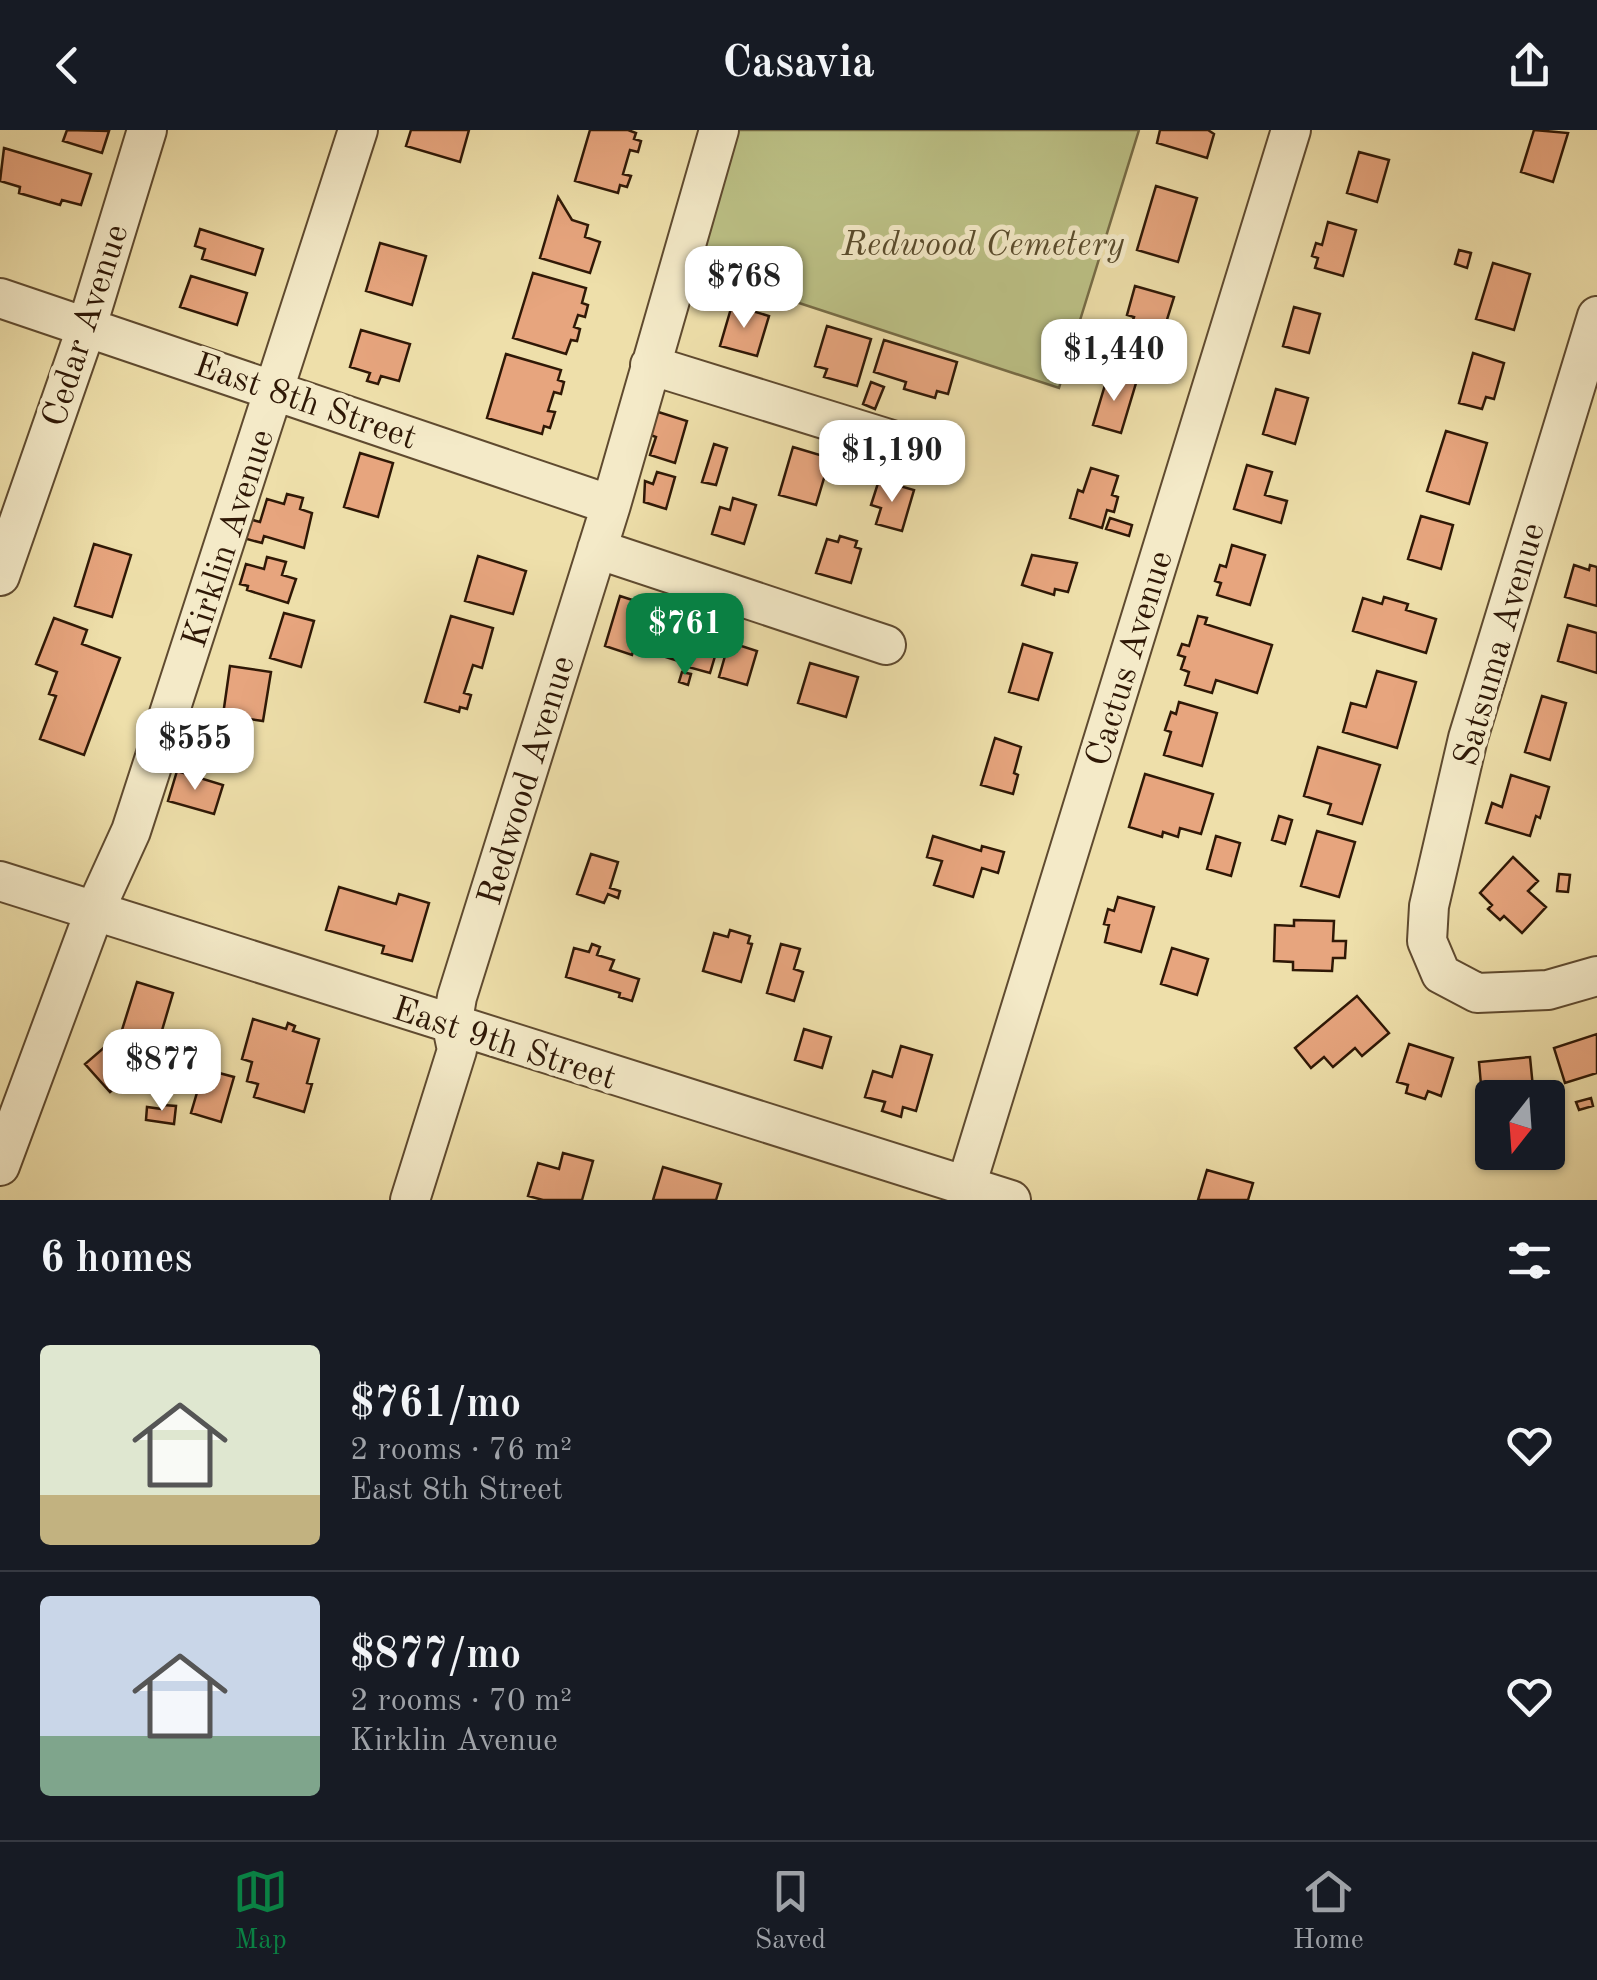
<!DOCTYPE html>
<html lang="en">
<head>
<meta charset="utf-8">
<style>
  body { margin:0; font-family:"Old Standard TT",serif; background:#242831; color:#f1f3f6; height:100vh; display:flex; flex-direction:column; font-size:38px; white-space:nowrap }
  * { box-sizing:border-box; margin:0 }
  p { font-size:32px; color:#9ea1a6 }
  .icon { flex:none; width:55px; height:55px; fill:none; stroke:currentColor; stroke-width:2; stroke-linecap:round; stroke-linejoin:round }
  .map { position:relative; height:1070px; overflow:hidden }
  .panel { display:flex; flex-direction:column; background:#171b24; flex:1 }
  .panel>* { flex:none }
  .needle { width:65px; rotate:197deg }
  .tools { position:absolute; left:1475px; top:950px; display:grid; gap:20px }
  .tools a { display:grid; place-items:center; width:90px; height:90px; border-radius:10px; background:#171b24; box-shadow:0 2px 8px #0004; font-size:50px }
  .price { position:absolute; translate:-50% -85px; padding:0 22px; border-radius:20px; background:#fff; color:#222; font-size:32px; line-height:65px; filter:drop-shadow(0 2px 5px #0008) }
  .price::after { content:''; position:absolute; left:50%; top:60px; width:30px; height:22px; margin-left:-15px; background:inherit; clip-path:polygon(0 0,100% 0,50% 100%) }
  .price.on { background:#0b8043; color:#fff }
  ul { padding:0; list-style:none }
  li { display:flex; align-items:center; gap:30px; height:250px; padding:0 40px }
  li+li { border-top:2px solid #363941 }
  li span { display:grid; place-items:center; flex:none; width:280px; height:200px; border-radius:10px; color:#555 }
  li>.icon { margin-inline-start:auto }
  span .icon { width:120px; height:120px; fill:#fffc; stroke-width:1 }
  li b { font-size:42px }
  h2 { display:flex; justify-content:space-between; align-items:center; height:120px; padding:0 40px; font-size:42px }
  header { display:flex; justify-content:space-between; align-items:center; height:130px; padding:0 40px; background:#171b24; font-size:45px; font-weight:700 }
  .tabs { display:flex; justify-content:space-around; align-items:center; height:140px; border-top:2px solid #363941; background:#171b24; font-size:28px; color:#9ea1a6 }
  .tabs a { display:grid; justify-items:center; gap:5px }
  .tabs .on { color:#0b8043 }
  .map>svg:first-child { display:block }
  .green { fill:#bcc186; stroke:#766c46; stroke-width:2.5 }
  .building { fill:#e7a57e; stroke:#2f1806; stroke-width:2.5 }
  .lines { fill:none; stroke-linecap:round; stroke-linejoin:round }
  .minor-casing { stroke:#5f4a2f; stroke-width:42 }
  .minor { stroke:#f4eac8; stroke-width:38 }
  .labels { text-anchor:middle; stroke-width:10; stroke-linejoin:round; paint-order:stroke }
  .park-label { font-size:35px; font-style:italic; fill:#594b2c; stroke:#f4eac8 }
  .street-label { font-size:35px; fill:#2f1806; stroke:#f4eac8 }
</style>
</head>
<body>
<header><svg class="icon" aria-label="back" viewBox="0 0 24 24"><path d="M15 5l-7 7 7 7"/></svg>Casavia<svg class="icon" aria-label="share" viewBox="0 0 24 24"><path d="M12 15V3M7 8l5-5 5 5M5 13v7h14v-7"/></svg></header>
<div class="map">
<svg width="1597" height="1070" viewBox="0 0 1597 1070">
  <rect width="100%" height="100%" fill="#eedfaa"/>
  <filter id="stains"><feTurbulence type="fractalNoise" baseFrequency=".002" numOctaves="4"/><feColorMatrix values="0 0 0 0 .2 0 0 0 0 .09 0 0 0 0 .02 0 0 0 .5 -.17"/></filter>
  <radialGradient id="worn" r=".72"><stop offset=".6" stop-color="#630" stop-opacity="0"/><stop offset="1" stop-color="#630" stop-opacity=".3"/></radialGradient>
  <!-- green -->
  <path class="green" d="M731,0H1139L1059,258L689,137Z"/>
  <!-- building -->
  <path class="building" d="M67,0L109,1L102,23L63,11Z
    M411,0H469L460,32L406,16Z
    M590,0H628L636,3L634,9L641,11L638,22L630,20L623,44L631,46L627,57L620,55L618,63L575,51Z
    M1160,0H1208L1214,4L1207,28L1157,13Z
    M1534,0L1568,3L1553,52L1521,42Z
    M4,18L91,44L81,75L62,70L60,75L19,63L20,57L0,51Z
    M1359,22L1389,30L1377,72L1347,63Z
    M1156,56L1197,68L1178,132L1137,120Z
    M558,67L572,90L588,95L585,107L600,112L590,143L540,128Z
    M1328,92L1356,100L1343,146L1315,138L1318,128L1312,126L1316,113L1322,115Z
    M200,99L263,119L255,145L202,129L205,119L195,116Z
    M380,113L426,126L412,175L366,161Z
    M1459,120L1471,123L1467,138L1455,134Z
    M1493,133L1530,144L1514,200L1476,189Z
    M533,143L586,158L582,173L588,175L585,187L578,185L574,197L580,199L577,211L571,210L566,224L513,208Z
    M191,146L247,163L237,195L180,177Z
    M716,148L735,154L730,171L711,166Z
    M1135,156L1174,167L1160,212L1129,202L1134,187L1127,185Z
    M732,175L769,186L757,226L720,216Z
    M1294,177L1320,184L1309,223L1283,216Z
    M827,196L871,209L857,256L824,247L827,239L815,236Z
    M361,200L410,214L399,251L381,246L378,254L367,251L370,243L350,237Z
    M884,210L957,232L948,264L937,261L935,268L904,259L906,252L874,242Z
    M1473,223L1504,233L1494,269L1486,267L1482,279L1459,273Z
    M506,224L561,240L558,250L564,252L561,264L554,262L548,281L555,282L550,298L544,296L542,304L487,288Z
    M1108,245L1136,253L1121,303L1093,295Z
    M871,252L884,257L875,279L863,274Z
    M1276,259L1308,268L1295,314L1263,304Z
    M652,280L687,291L675,333L650,325L656,307L645,303Z
    M1446,301L1487,313L1469,374L1427,361Z
    M714,314L727,318L716,355L702,352Z
    M793,317L830,328L816,375L779,365Z
    M360,323L393,333L378,387L344,377Z
    M1247,335L1272,342L1265,365L1287,371L1281,393L1234,379Z
    M1091,338L1118,346L1112,365L1118,367L1114,382L1107,380L1102,398L1070,388L1078,360L1083,362Z
    M657,342L675,347L666,379L644,372L645,351L653,354Z
    M879,350L914,360L902,401L876,394L881,378L871,375Z
    M287,364L303,368L300,379L312,383L304,418L264,406L262,413L243,408L249,389L260,392L267,369L284,374Z
    M733,368L756,375L744,414L712,404L720,377L730,380Z
    M1421,386L1453,395L1441,439L1408,429Z
    M1110,388L1132,395L1129,406L1106,399Z
    M840,406L857,411L855,417L861,419L851,453L816,443L827,409L838,412Z
    M94,414L131,425L112,487L75,476Z
    M1232,415L1265,425L1250,475L1217,465L1221,453L1215,451L1220,435L1226,437Z
    M1032,425L1077,433L1068,462L1055,459L1054,465L1022,455Z
    M478,426L526,441L513,484L465,471Z
    M267,427L286,432L282,445L296,449L288,473L247,460L248,456L240,454L246,434L264,439Z
    M1574,435L1589,440L1590,435L1597,437V476L1565,467Z
    M620,466L648,475L632,525L605,516Z
    M1384,467L1408,474L1406,480L1436,489L1426,523L1353,501L1363,468L1382,474Z
    M284,483L314,491L301,537L270,528Z
    M451,486L493,498L482,538L473,535L464,563L471,565L467,579L460,577L459,582L425,572Z
    M1198,486L1207,488L1205,494L1272,515L1257,563L1216,550L1212,563L1185,555L1189,542L1181,539L1185,527L1178,525L1182,514L1189,516Z
    M54,488L87,500L82,514L120,528L84,625L40,609L56,566L49,564L57,542L36,534Z
    M664,489L689,497L678,531L653,523Z
    M1568,495L1597,503V543L1558,531Z
    M699,499L721,506L710,543L688,537Z
    M729,512L757,521L747,555L719,547Z
    M1023,514L1052,523L1038,570L1009,562Z
    M810,533L858,547L846,587L798,573Z
    M230,536L271,542L263,591L223,585Z
    M1377,541L1416,552L1397,618L1343,602L1351,573L1366,577Z
    M682,542L691,544L688,555L679,552Z
    M1542,566L1566,573L1550,630L1525,622Z
    M1179,572L1217,583L1202,636L1164,625L1171,602L1165,600L1171,582L1176,584Z
    M995,608L1021,617L1014,643L1018,645L1013,664L981,655Z
    M1318,617L1380,635L1362,694L1328,684L1331,674L1304,666Z
    M177,641L223,655L214,684L168,671Z
    M1145,644L1213,664L1201,704L1180,698L1178,707L1163,702L1162,707L1129,697Z
    M1511,645L1549,657L1540,688L1536,686L1530,706L1486,693L1492,673L1502,677Z
    M1279,686L1292,690L1285,714L1272,710Z
    M1317,701L1355,712L1339,767L1301,756Z
    M933,706L981,721L982,716L1004,722L998,743L982,738L973,767L934,755L942,731L927,727Z
    M1216,706L1240,713L1231,746L1207,739Z
    M591,724L618,732L610,758L620,761L618,768L608,764L604,773L577,764Z
    M1513,727L1538,751L1528,761L1546,777L1522,803L1504,786L1500,790L1488,779L1492,775L1480,763Z
    M1559,744L1570,745L1568,762L1557,761Z
    M339,757L396,774L399,764L429,773L412,831L382,823L384,816L326,800Z
    M1118,767L1154,777L1141,822L1105,812L1109,795L1104,794L1108,779L1114,781Z
    M1294,790L1334,791L1333,811H1346L1345,828H1333L1332,841L1293,840V832L1274,831L1275,795L1294,796Z
    M730,800L750,806L748,813L752,814L741,852L703,841L714,803L728,807Z
    M592,814L600,817L597,825L614,830L610,840L639,849L632,871L619,867L620,863L566,847L574,818L589,822Z
    M781,814L800,819L794,839L803,842L794,871L767,863Z
    M1172,818L1208,829L1197,865L1161,854Z
    M137,852L173,863L158,914L163,925L154,937L139,938L110,962L85,934L121,903Z
    M1357,866L1389,903L1362,926L1355,918L1333,937L1324,927L1311,938L1295,918Z
    M253,889L286,899L288,893L295,896L293,901L319,909L307,953L312,954L304,982L254,967L258,954L247,951L252,932L242,929Z
    M804,899L831,907L822,938L795,930Z
    M1597,904V943L1565,953L1554,918Z
    M1409,914L1453,928L1441,966L1428,961L1425,969L1406,963L1408,955L1397,952Z
    M901,916L932,925L916,981L903,977L901,987L882,981L885,972L865,967L873,941L892,947Z
    M1530,927L1534,968H1492V977L1483,978L1479,932Z
    M204,939L234,947L221,992L191,983Z
    M1591,968L1593,976L1579,980L1576,972Z
    M163,975L176,976L174,994L146,990L147,977L162,979Z
    M563,1023L593,1031L582,1070H543L528,1066L538,1033L559,1039Z
    M663,1037L721,1054L716,1070H653Z
    M1207,1040L1253,1053L1248,1070H1198Z"/>
  <g class="lines">
    <defs>
      <path id="minor" d="M0,168L611,375
        M1597,186L1468,608L1429,776L1427,811L1441,844L1477,863L1548,860L1597,846
        M650,235L937,324
        M597,419L886,515
        M0,446L87,196L147,0
        M0,751L1011,1070
        M0,1036L95,780L131,701L358,0
        M966,1056L1291,0
        M410,1070L457,920L452,896L457,867L611,375L719,0"/>
    </defs>
    <!-- minor casing -->
    <use href="#minor" class="minor-casing"/>
    <!-- minor -->
    <use href="#minor" class="minor"/>
  </g>
  <g class="labels">
    <!-- park labels -->
    <g class="park-label">
      <text x="983" y="125">Redwood Cemetery</text>
    </g>
    <!-- street labels -->
    <g class="street-label">
      <text transform="translate(84 195) rotate(-72)" y="12">Cedar Avenue</text>
      <text transform="translate(306 270) rotate(19)" y="12">East 8th Street</text>
      <text transform="translate(227 408) rotate(-72)" y="12">Kirklin Avenue</text>
      <text transform="translate(1498 514) rotate(-74)" y="12">Satsuma Avenue</text>
      <text transform="translate(1128 528) rotate(-73)" y="12">Cactus Avenue</text>
      <text transform="translate(525 650) rotate(-73)" y="12">Redwood Avenue</text>
      <text transform="translate(505 912) rotate(18)" y="12">East 9th Street</text>
    </g>
  </g>
  <rect width="100%" height="100%" filter="url(#stains)"/>
  <rect width="100%" height="100%" fill="url(#worn)"/>
</svg>
<div class="tools">
<a><svg class="needle" viewBox="-14 -14 28 28"><path d="M0-13l5 13h-10z" fill="#e53935"/><path d="M0 13l5-13h-10z" fill="#9ea1a6"/></svg></a>
</div>
<b class="price" style="left:744px;top:201px">$768</b>
<b class="price" style="left:1114px;top:274px">$1,440</b>
<b class="price" style="left:892px;top:375px">$1,190</b>
<b class="price on" style="left:685px;top:548px">$761</b>
<b class="price" style="left:195px;top:663px">$555</b>
<b class="price" style="left:162px;top:984px">$877</b>
</div>
<section class="panel">
<h2>6 homes<svg class="icon" aria-label="filters" viewBox="0 0 24 24"><path d="M4 7h16M4 17h16"/><circle cx="9" cy="7" r="2"/><circle cx="15" cy="17" r="2"/></svg></h2>
<ul>
<li><span style="background:linear-gradient(#dfe7d0 75%,#c2b280 0)"><svg class="icon" aria-label="home" viewBox="0 0 24 24"><path d="M3 11l9-7 9 7M6 9v11h12V9"/></svg></span><div><b>$761/mo</b><p>2 rooms · 76 m²</p><p>East 8th Street</p></div><svg class="icon" aria-label="heart" viewBox="0 0 24 24"><path d="M12 20l-8-8c-3-5 5-10 8-4 3-6 11-1 8 4z"/></svg></li>
<li><span style="background:linear-gradient(#c9d6e8 70%,#7fa58c 0)"><svg class="icon" aria-label="home" viewBox="0 0 24 24"><path d="M3 11l9-7 9 7M6 9v11h12V9"/></svg></span><div><b>$877/mo</b><p>2 rooms · 70 m²</p><p>Kirklin Avenue</p></div><svg class="icon" aria-label="heart" viewBox="0 0 24 24"><path d="M12 20l-8-8c-3-5 5-10 8-4 3-6 11-1 8 4z"/></svg></li>
</ul>
</section>
<nav class="tabs">
<a class="on"><svg class="icon" aria-label="map" viewBox="0 0 24 24"><path d="M3 6l6-2 6 2 6-2v14l-6 2-6-2-6 2zM9 4v14M15 6v14"/></svg>Map</a>
<a><svg class="icon" aria-label="saved" viewBox="0 0 24 24"><path d="M7 4h10v16l-5-4-5 4z"/></svg>Saved</a>
<a><svg class="icon" aria-label="home" viewBox="0 0 24 24"><path d="M3 11l9-7 9 7M6 9v11h12V9"/></svg>Home</a>
</nav>
</body>
</html>
